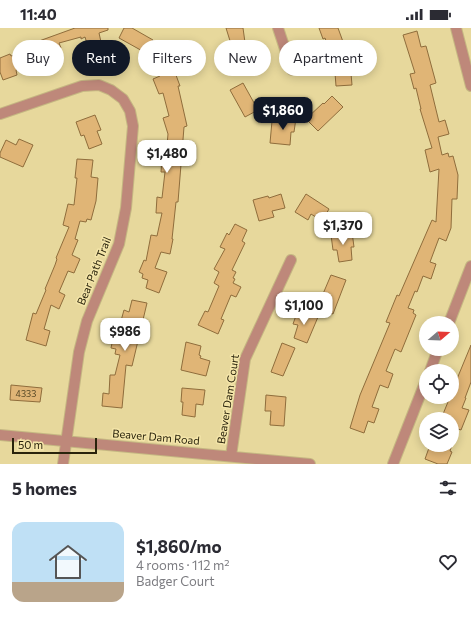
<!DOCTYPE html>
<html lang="en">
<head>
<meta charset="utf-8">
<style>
  body { margin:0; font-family:Commissioner,sans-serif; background:#f7f7f7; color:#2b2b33; height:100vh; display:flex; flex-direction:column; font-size:15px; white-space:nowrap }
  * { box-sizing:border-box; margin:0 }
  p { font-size:13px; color:#7c7c81 }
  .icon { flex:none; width:22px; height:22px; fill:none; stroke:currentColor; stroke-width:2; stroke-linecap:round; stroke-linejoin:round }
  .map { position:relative; height:436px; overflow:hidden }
  .sheet { display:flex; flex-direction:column; background:#fff; flex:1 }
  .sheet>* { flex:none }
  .guide { position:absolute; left:12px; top:12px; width:447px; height:36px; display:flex; gap:8px }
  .needle { width:26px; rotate:71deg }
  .buttons { position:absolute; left:419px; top:288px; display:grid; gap:8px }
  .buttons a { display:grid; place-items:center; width:40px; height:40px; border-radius:50%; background:#fff; box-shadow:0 2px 10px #0003; font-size:20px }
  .scale { position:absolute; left:12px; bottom:10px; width:85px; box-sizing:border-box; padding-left:4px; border:2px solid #29230b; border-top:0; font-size:11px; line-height:14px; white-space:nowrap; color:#29230b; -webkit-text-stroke:3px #f4e5a9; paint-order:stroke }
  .price { position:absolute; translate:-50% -34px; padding:0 9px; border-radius:8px; background:#fff; color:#222; font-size:13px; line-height:26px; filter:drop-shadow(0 1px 2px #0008) }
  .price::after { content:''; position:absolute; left:50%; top:24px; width:12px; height:9px; margin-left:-6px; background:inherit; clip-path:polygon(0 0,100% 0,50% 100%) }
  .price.active { background:#111827; color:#fff }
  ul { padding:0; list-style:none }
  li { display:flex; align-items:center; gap:12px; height:100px; padding:0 12px }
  li span { display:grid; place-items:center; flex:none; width:112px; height:80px; border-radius:12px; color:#555 }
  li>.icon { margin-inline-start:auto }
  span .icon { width:48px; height:48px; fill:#fffc; stroke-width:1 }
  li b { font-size:17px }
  h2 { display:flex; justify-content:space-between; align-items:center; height:48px; padding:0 12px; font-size:17px }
  .chip { padding:0 14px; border-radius:18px; background:#fff; box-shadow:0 2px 10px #0003; font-size:14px; line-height:36px }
  .chip.active { background:#111827; color:#fff }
  .status { display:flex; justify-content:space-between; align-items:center; height:28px; padding:0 20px; background:#fff; direction:ltr }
  .status svg { height:11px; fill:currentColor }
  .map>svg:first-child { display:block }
  .building { fill:#e0b576; stroke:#8f6d3c }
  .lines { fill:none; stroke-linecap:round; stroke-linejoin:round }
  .street-casing { stroke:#c5b782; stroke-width:12 }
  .street { stroke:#be887a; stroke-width:10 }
  .labels { text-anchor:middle; stroke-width:3; stroke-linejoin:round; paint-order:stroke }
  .number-label { font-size:9px; fill:#574826 }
  .street-label { font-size:11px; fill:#29230b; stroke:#f4e5a9 }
</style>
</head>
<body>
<div class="status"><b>11:40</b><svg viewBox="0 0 49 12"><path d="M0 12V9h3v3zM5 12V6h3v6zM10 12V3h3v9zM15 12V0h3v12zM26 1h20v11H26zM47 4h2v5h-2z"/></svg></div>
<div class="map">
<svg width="471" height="436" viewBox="0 0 471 436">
  <rect width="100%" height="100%" fill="#e7d89c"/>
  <!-- building -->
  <path class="building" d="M75,0H108V2L99,5L101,14L95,15L98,28L91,29L85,9L81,11V9L59,15L61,20L54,22L55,25L52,26L55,34L43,38L41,33L16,42L17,47L3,52L0,44V30L10,26L11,28L29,22L28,17Z
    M124,0H132L153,12L146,25L119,10Z
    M226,0H243L247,29L240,30L242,43L228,45L226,32L224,33L222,17L231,16Z
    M319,0H338L346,22H349L352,57L336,58L333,19L329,21L325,10L323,11Z
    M417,3L421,19L426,18L436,55L430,57L439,94L445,92L449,106L438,109L442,127L448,125L449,129L453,128L458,147L457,171H452L451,200L446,213L439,210L430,234L436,236L431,251L423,248L417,264L415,263L408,280L414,282L413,285L416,287L401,324L395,321L386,343L393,346L388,360L380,357L372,379L379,381L374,395L368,393L364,405L350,400L360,367L390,295L386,294L397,267L399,268L432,192L436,194L439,141L430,144L425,122L432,120L420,81H421L416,60L414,61L410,46L415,45L403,7Z
    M169,28L180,58H178L187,98L184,99L178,174H176L172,211H173L170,226L161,224L155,240L167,244L159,265L146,260L148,252L142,250L143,246L139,244L144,232L146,233L151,207L157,208L162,185H156L157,169L162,170L165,144H161L162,129H166L168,106L163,90L169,88L163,65L159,66L153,51L160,48L154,34Z
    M243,55L258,82L245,89L230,62Z
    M332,68L343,79L318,103L306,91L323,75L324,76Z
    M95,87L101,102L97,103L102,116L89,121L84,107L81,108L76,94Z
    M284,89L296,90L294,104H291L290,117L270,115L272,93L283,94Z
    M19,111L33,117L23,139L0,129V125L6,112L16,117Z
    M77,131L93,132L91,149L98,150L96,173L91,192L87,191L86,194L80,193L75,211L78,212L72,227L80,231L74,245L68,243L59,264L65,267L59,281L51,277L44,301L50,303L46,318L26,312L33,285L36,286L46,262L45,261L55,237L57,231L56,230L69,199L63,197L68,176L74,177L77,150H75Z
    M281,166L285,180L272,183L274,189L259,193L253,172L268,168L269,170Z
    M306,166L329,181L322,193L311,186L308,192L295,184Z
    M235,196L247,202L242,213L245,215L232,242L236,244L233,250L235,251L233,255L241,259L236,269L231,267L221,291L224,292L218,306L198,297L205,283L208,284L219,258L214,255L219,244L214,241L225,221L220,219L227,205L229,207Z
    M352,204L354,219H351L352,232L339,234L337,222H333L331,207Z
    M331,247L346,252L333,286L317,280Z
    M132,272L147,275L132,338L126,337L122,380L102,378L103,365L109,366L110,347H115L120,327L115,326L116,321L111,320L114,306L117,307L124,282L129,284Z
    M298,282L318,289L307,315L294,310L298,297L293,296Z
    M186,314L201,318L199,327L201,328L200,330L210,333L206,348L181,342Z
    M282,315L295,320L283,348L271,344Z
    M471,317V354L465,370H466L462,380L469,382L461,402L452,399V391H441L450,369H452V363Z
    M11,357L42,360L40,374L10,372Z
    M182,360L205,362L203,377L196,376L195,389L182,387L183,374H181Z
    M266,367L286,369L284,398L270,397L271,383H265Z
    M430,417H452L450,423L452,424L447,436H438L425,431Z"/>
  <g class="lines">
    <defs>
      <path id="street" d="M278,0L292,42
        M456,0L471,58
        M0,86L82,58L99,57L111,62L123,71L130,83L133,98L126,180L119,216L87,293L79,324L63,436
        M449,295L471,238
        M430,343L438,321
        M0,407L310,436
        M231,428L245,331L291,232
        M393,436L426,352"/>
    </defs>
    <!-- street casing -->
    <use href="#street" class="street-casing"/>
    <!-- street -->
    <use href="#street" class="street"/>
  </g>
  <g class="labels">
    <!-- number labels -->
    <g class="number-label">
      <text x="26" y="369">4333</text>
    </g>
    <!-- street labels -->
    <g class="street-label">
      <text transform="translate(94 243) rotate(-68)" y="4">Bear Path Trail</text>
      <text transform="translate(228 371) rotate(-81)" y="4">Beaver Dam Court</text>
      <text transform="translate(156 409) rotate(5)" y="4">Beaver Dam Road</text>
    </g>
  </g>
</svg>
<div class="buttons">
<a><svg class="needle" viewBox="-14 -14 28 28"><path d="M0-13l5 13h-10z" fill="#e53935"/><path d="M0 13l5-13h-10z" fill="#7c7c81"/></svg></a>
<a><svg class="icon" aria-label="locate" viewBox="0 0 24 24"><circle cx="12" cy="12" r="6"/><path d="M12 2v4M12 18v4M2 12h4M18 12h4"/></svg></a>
<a><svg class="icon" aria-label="layers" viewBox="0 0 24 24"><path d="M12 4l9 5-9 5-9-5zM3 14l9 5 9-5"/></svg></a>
</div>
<div class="scale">50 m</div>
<b class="price active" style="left:283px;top:103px">$1,860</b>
<b class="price" style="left:167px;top:146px">$1,480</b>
<b class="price" style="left:343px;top:218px">$1,370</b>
<b class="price" style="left:304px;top:298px">$1,100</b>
<b class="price" style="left:125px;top:324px">$986</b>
<div class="guide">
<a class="chip">Buy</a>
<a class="chip active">Rent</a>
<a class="chip">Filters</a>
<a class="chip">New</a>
<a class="chip">Apartment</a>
</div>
</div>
<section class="sheet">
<h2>5 homes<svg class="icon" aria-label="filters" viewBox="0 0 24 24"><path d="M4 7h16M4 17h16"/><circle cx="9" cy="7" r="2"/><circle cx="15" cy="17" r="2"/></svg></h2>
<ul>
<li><span style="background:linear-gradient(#bfe0f5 75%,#b9a48a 0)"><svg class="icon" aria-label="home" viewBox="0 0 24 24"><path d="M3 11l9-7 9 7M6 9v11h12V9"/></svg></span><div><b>$1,860/mo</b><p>4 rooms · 112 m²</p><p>Badger Court</p></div><svg class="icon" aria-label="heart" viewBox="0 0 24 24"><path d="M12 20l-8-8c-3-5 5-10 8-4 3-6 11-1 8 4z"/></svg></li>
</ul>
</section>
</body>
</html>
